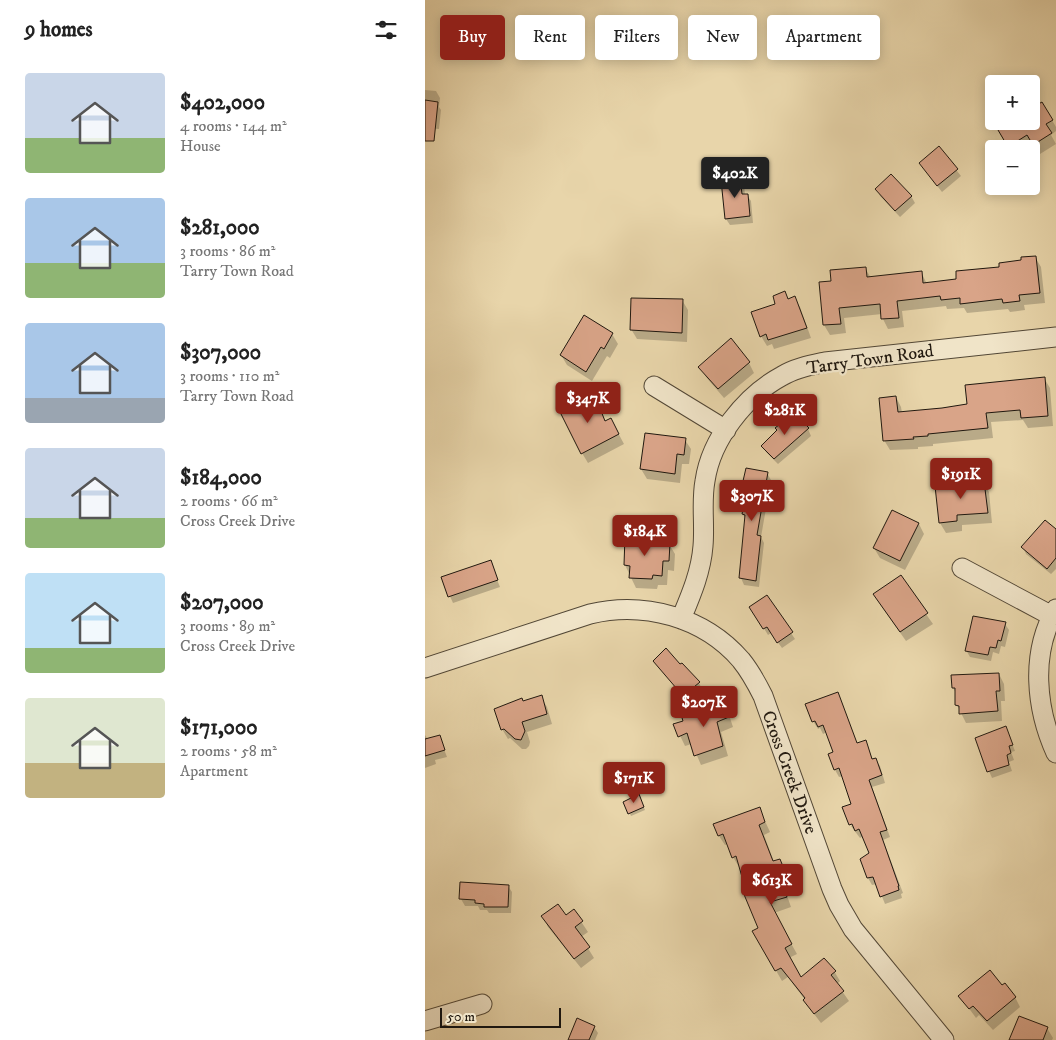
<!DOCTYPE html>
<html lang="en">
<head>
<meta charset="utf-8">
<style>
  body { margin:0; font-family:"IM FELL DW Pica",serif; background:#f6f6f6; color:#222; height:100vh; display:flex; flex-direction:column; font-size:19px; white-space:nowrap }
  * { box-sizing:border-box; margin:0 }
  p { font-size:16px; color:#767676 }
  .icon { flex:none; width:28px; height:28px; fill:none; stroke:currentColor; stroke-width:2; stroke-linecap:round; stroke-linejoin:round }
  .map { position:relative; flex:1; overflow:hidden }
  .panel { display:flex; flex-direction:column; background:#fff; width:425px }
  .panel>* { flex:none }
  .banner { position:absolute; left:15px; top:15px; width:475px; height:45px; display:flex; gap:10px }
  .buttons { position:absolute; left:560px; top:75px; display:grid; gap:10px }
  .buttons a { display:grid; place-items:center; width:55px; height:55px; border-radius:5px; background:#fff; box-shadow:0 2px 12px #0003; font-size:25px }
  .scale { position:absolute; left:15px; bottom:12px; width:121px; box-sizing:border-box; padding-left:5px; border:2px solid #20180f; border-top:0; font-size:14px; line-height:18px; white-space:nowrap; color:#20180f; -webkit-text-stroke:4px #f0e4c8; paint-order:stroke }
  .price { position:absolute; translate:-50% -42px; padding:0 11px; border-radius:5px; background:#8f2418; color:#fff; font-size:16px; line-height:32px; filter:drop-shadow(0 1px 2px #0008) }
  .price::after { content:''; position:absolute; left:50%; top:30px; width:15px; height:11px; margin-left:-8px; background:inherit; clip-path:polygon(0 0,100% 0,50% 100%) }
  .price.selected { background:#222; color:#fff }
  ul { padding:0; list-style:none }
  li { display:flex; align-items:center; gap:15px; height:125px; padding:0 25px }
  li span { display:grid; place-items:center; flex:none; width:140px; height:100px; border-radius:5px; color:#555 }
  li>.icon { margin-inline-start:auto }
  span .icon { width:60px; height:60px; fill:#fffc; stroke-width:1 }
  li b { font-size:21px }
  h2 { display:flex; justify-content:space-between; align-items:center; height:60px; padding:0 25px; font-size:21px }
  .tag { padding:0 18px; border-radius:5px; background:#fff; box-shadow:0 2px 12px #0003; font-size:18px; line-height:45px }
  .tag.selected { background:#8f2418; color:#fff }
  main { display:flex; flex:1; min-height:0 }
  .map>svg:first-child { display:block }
  .shadow { fill:#0003 }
  .building { fill:#d9a488; stroke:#20180f }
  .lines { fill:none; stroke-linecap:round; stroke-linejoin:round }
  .minor-casing { stroke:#524736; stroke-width:21 }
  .minor { stroke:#f0e4c8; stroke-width:19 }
  .labels { text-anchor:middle; stroke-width:4.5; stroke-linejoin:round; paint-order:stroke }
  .street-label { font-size:18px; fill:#20180f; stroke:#f0e4c8 }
</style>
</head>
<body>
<main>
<section class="panel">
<h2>9 homes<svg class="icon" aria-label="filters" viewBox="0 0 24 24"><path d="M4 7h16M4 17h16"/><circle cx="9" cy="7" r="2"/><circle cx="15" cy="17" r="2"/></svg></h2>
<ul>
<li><span style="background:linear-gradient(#c9d6e8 65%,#8fb573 0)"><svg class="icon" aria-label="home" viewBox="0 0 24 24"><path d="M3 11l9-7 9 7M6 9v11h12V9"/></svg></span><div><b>$402,000</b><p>4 rooms · 144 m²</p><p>House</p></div></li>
<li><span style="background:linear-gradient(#a9c7e8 65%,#8fb573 0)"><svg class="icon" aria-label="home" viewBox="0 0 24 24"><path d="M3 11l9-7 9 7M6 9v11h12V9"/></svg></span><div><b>$281,000</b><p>3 rooms · 86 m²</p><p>Tarry Town Road</p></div></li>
<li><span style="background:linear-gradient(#a9c7e8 75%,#9aa5b1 0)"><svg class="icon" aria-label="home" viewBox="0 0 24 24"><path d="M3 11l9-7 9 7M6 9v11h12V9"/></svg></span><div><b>$307,000</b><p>3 rooms · 110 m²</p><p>Tarry Town Road</p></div></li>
<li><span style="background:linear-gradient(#c9d6e8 70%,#8fb573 0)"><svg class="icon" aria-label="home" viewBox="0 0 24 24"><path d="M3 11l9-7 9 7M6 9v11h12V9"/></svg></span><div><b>$184,000</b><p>2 rooms · 66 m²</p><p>Cross Creek Drive</p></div></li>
<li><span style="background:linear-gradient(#bfe0f5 75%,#8fb573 0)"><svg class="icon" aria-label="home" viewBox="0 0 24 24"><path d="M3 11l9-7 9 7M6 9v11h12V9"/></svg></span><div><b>$207,000</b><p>3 rooms · 89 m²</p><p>Cross Creek Drive</p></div></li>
<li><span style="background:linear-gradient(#dfe7d0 65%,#c2b280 0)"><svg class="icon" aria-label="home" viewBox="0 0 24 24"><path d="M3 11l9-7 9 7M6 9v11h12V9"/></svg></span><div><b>$171,000</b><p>2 rooms · 58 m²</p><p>Apartment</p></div></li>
</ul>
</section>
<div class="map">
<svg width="631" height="1040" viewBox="0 0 631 1040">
  <rect width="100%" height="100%" fill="#e8d5aa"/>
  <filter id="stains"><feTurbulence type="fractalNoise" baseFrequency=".004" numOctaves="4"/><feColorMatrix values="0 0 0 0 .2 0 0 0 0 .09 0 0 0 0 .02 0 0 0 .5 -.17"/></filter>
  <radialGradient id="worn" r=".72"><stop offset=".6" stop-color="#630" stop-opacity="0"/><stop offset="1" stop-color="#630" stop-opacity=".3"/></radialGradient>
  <!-- shadow -->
  <path class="shadow" d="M0,90L11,91L15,98L14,107L16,110L14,129L0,128Z
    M617,103L631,127V131L626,135L631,144L615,154L609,144L601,149H586L574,130L606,121Z
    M514,148L536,176L517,192L499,169Z
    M315,179L319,185L320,195H322L326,201L328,223L305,225L301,219Z
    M452,189L486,196L490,203L475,217L455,196Z
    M610,257L616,267L620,303L599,305L600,310L585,312L583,309L542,313L539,308L522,309L521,306L477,311L479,327L463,329L458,319L457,314L419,318L421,333L405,335L399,325L408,282L440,268L446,278L496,272L502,284L533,281Z
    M360,293L364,300L369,298L375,307L386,338L349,349L347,344L342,346L336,336Z
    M257,300L263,310L262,342L212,339L206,329Z
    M160,317L187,334L193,344L185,358L182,356L167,381L142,365L136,355Z
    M324,363L329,373L299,398L281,377L275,367Z
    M619,378L625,388L628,426L603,428L598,420L566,422L568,438L508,444V446L493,447V449L465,450L459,440L471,397L476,407L477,413L543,405Z
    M171,403L181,422L191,429L199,444L163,463L157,453Z
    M369,415L383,429L386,436L353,464L341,452L338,446Z
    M260,440L266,449L264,464H257L255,483L222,479L216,469Z
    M342,473L346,480L336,537L339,543L334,587L319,585L316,578L321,520L318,514L321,501L317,493Z
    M558,482L564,492L567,523L537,525V531L521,533L515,523Z
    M494,524L499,534L480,570L455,558L449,548Z
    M631,530V569L626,574L601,554L598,547Z
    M215,540L244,544L250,554L249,571L243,570L242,585H233L232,589L211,588L200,565Z
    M65,562L75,587L28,603L17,578Z
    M475,577L508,624L481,641L455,604Z
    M341,596L370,639L357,648L346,633L343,635L330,614Z
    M580,624L584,630L580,647L576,646L574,654L568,652L566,661L545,657L541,650Z
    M229,661L255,666L274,683L277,689L263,701Z
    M574,674L579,684L580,701H576L577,721L541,723L532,705L531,693L528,688Z
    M412,694L432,744L440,741L448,760L450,759L455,766L460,783L447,787L465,837L458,840L478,893L476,894L477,898L460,904L452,884L447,885L443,878L436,859L446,854L439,836L435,838L426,826L433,822L418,776L414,777L410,770L404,755L409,753L402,732L398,734L395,728L393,729L388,721Z
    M116,697L122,707L127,724L102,732L105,742L104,746L101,749H97L85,738L83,739L77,729L98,703Z
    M297,702L303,712L308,727L296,732L303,756L276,765L267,744L260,746L250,725Z
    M581,728L590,751L586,752L589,760L584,762L587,771L567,778L564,771Z
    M0,735L3,740L14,736L22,757L10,760L11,764L0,768Z
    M215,799L220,810L206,816L200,802Z
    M334,808L345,832L339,835L349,862L354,860L365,884L359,887L366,907L349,913L372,954L364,958L376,978L409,971L415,981L412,984L424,1001L396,1023L386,1010L380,1000L363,977L357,981L329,932L334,929L315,866L314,867L308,857L303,844L300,845L294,836Z
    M83,886L87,892L86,913H64L62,910H55L53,906H40L36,899Z
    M149,911L163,932L156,937L169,958L156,968L123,927L118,917H141Z
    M577,987L590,997L595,1007L568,1030L554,1015L551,1018L535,996Z
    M169,1027L173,1033L170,1040H143Z
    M622,1028L628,1038L627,1040H585Z"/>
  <!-- building -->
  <path class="building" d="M0,100L13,102L9,141H0Z
    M617,102L628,120L621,124L627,133L608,145L602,135L583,147L573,130L587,121H606V108Z
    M514,146L533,169L512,186L494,163Z
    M466,174L487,196L470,211L450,189Z
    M315,177L317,194H323L325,216L300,219L296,180Z
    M611,256L615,293L594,295L595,301L578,303L577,299L535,304V298L516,300L515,296L472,301L474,318L456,319L455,304L414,308L416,324L398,325L394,282L406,281L405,270L441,267L442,277L497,271L498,283L531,279V271L574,267V263L596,260V257Z
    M360,291L363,299L370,296L382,328L343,340L341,334L335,337L326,312L350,304L348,296Z
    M206,298L258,299L257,333L205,330Z
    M159,315L188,333L179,349L176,347L161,372L135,355Z
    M306,338L325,362L293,389L273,367Z
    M620,377L623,416L596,418L595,410L561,413L563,428L503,434V436L488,437L489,439L458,441L454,398L471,396L473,412L517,408L542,404L540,385Z
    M166,393L171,402L172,401L180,421L186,418L194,434L156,454L134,410Z
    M369,413L384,428L349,459L336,446L352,430L350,428Z
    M220,433L261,438L259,455L252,454L250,474L215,469Z
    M321,468L343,472L332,535L336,536L331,581L314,578L320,515L317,514L321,495L315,494Z
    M559,481L563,513L532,515V521L514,523L510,486Z
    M467,510L494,523L475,561L448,548Z
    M620,520L631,529V558L622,569L596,547Z
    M200,536L215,537V539L235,540V542L245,543L244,561H238L237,576L228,575L227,579L204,578L205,566L199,565Z
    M66,560L73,580L23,597L16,577Z
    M476,575L503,613L475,632L448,594Z
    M342,595L368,632L352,643L342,627L338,629L324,607Z
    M548,616L581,622L576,641L573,640L571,648L565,647L563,655L540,651Z
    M241,648L255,664L257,663L275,682L258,696L228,661Z
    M574,673L575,691H571L573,711L534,714V706L530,705V688H527L526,675Z
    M413,692L432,743L441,740L447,759L451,758L457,775L444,780L462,830L455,832L474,886H473L474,890L455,897L448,877L442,878L435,859L444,853L434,829L430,831L427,824L424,825L417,807L426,804L414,768L409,770L403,754L408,752L398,725L393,727L390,721L387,722L380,704Z
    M117,695L122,714L97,722L100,731L96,740L90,739L79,729L76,730L69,709L97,698L98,701Z
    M298,700L304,717L292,722L298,746L269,756L262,733L253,737L248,724L258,721L257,718L272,712L271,710Z
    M581,726L588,745L584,746L586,753L582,755L584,765L562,772L550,738Z
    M15,735L20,750L0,756V739Z
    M214,794L219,807L203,814L198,802Z
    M335,807L340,822L334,825L348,861L355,859L361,874L354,877L362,897L345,902L367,944L360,948L376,977L399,958L411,971L406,975L419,991L389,1014L378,1000L380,998L356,968L350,971L327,931L333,928L318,892L321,891L311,856L307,858L298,834L293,836L288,824Z
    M35,882L84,885L83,907H59V904L50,903V900L34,899Z
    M133,904L141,915L149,909L158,921L150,927L165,947L149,959L116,916Z
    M565,970L577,985L580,983L591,997L562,1021L548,1006L544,1009L533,996Z
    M594,1016L623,1027L618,1040H584Z
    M152,1018L170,1026L164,1040H143Z"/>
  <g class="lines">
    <defs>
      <path id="minor" d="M229,386L301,430
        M537,568L627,616
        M631,609C605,653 611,709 631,753
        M256,619C266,595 276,572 278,546C280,524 276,502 280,481C286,439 320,396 357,376C370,368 386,365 400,362L631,337
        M0,668L165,614C219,601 279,617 316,660C325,671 332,684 338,696L407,889L414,905L428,929L519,1040
        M0,1021L57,1004"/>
    </defs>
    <!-- minor casing -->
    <use href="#minor" class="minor-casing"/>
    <!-- minor -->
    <use href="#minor" class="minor"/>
  </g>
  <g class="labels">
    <!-- street labels -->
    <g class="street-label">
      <text transform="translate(445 359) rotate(-8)" y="6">Tarry Town Road</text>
      <text transform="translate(365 772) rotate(70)" y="6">Cross Creek Drive</text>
    </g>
  </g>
  <rect width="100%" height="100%" filter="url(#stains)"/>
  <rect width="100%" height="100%" fill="url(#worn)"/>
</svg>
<div class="buttons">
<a>+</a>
<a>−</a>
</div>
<div class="scale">50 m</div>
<b class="price selected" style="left:310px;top:199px">$402K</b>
<b class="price" style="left:163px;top:424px">$347K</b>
<b class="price" style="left:360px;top:436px">$281K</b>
<b class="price" style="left:536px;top:500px">$191K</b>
<b class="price" style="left:327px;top:522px">$307K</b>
<b class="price" style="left:220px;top:557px">$184K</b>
<b class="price" style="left:279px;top:728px">$207K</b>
<b class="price" style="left:209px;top:804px">$171K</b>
<b class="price" style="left:347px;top:906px">$613K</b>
<div class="banner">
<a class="tag selected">Buy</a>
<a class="tag">Rent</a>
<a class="tag">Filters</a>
<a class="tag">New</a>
<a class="tag">Apartment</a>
</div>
</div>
</main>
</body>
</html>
